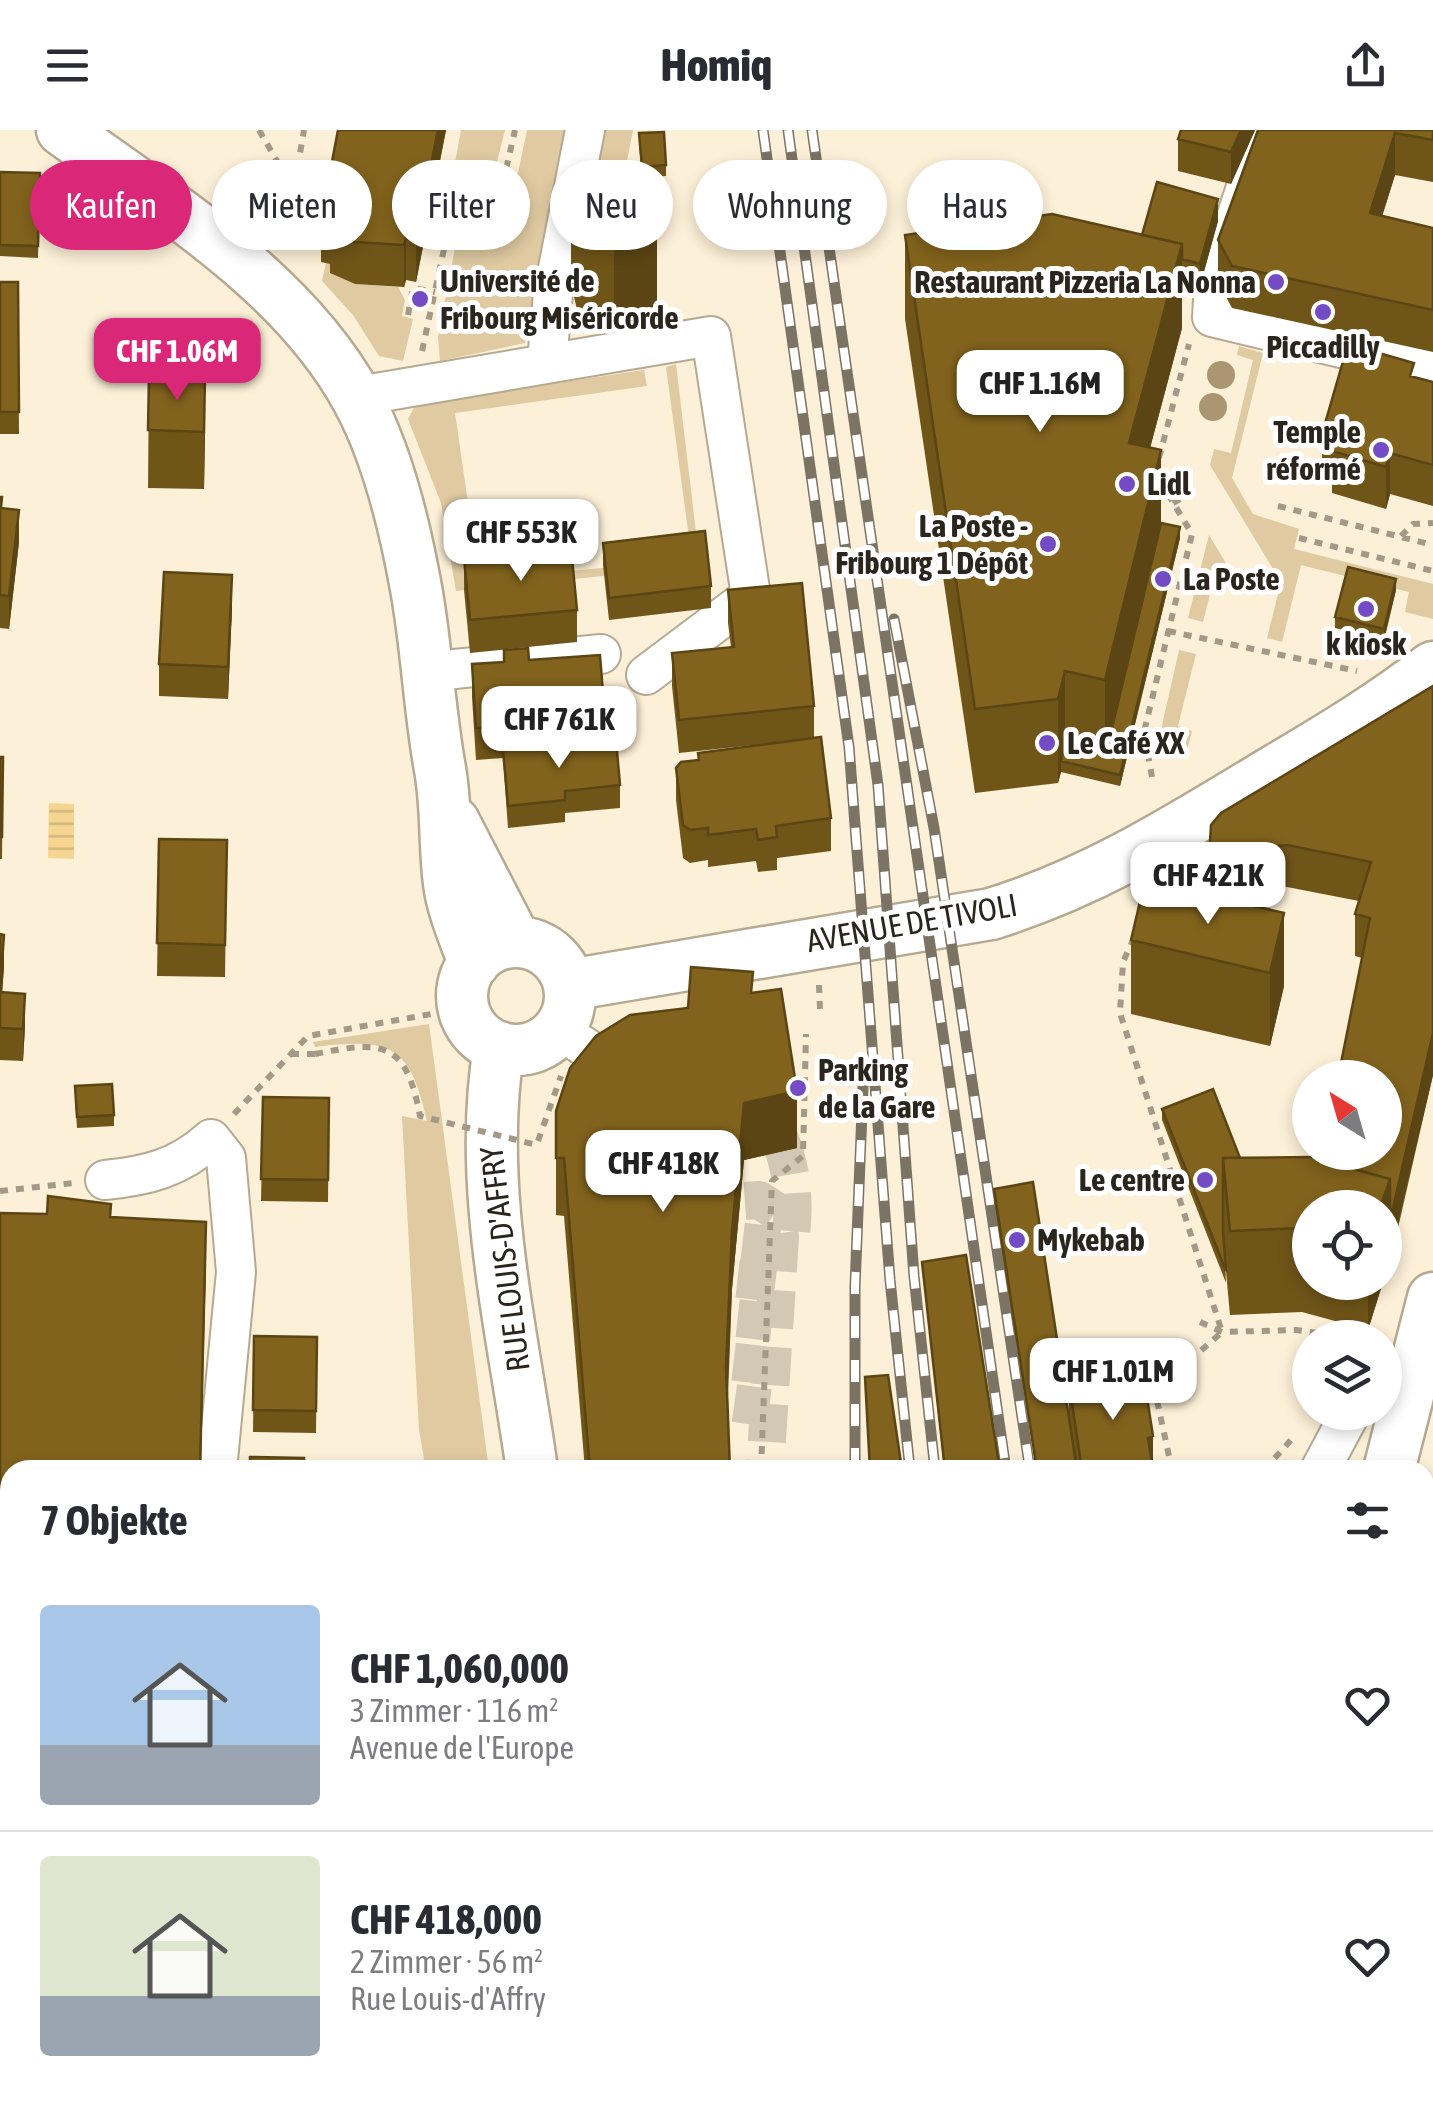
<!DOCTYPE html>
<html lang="de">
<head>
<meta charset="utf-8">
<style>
  body { margin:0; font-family:"Asap Condensed",sans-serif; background:#f2f2f3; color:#2b2b33; height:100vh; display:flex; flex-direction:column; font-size:38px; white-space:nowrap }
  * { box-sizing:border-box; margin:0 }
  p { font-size:32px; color:#7c7c81 }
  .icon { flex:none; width:55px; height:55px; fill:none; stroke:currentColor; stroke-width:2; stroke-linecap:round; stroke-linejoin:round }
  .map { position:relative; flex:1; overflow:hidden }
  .side { position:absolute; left:0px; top:1330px; width:1435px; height:642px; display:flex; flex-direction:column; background:#fff; border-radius:30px 30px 0 0; box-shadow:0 5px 15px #0003 }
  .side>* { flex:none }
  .hud { position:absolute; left:30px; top:30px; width:1375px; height:90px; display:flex; gap:20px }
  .needle { width:65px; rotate:323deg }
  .controls { position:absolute; left:1292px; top:930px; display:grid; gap:20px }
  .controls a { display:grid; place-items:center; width:110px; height:110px; border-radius:50%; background:#fff; box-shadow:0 5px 15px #0003; font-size:50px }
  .price { position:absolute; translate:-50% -85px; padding:0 22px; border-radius:20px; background:#fff; color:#222; font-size:32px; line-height:65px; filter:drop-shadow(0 2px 5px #0008) }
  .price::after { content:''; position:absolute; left:50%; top:60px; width:30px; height:22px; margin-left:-15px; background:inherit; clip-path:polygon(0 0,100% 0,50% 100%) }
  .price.on { background:#db2777; color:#fff }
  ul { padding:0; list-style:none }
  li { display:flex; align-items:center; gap:30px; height:250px; padding:0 40px }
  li+li { border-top:2px solid #e1e1e2 }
  li span { display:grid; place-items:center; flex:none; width:280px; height:200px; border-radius:10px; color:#555 }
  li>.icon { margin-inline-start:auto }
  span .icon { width:120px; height:120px; fill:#fffc; stroke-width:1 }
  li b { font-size:42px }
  h2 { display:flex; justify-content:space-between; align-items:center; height:120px; padding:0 40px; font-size:42px }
  .tag { padding:0 35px; border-radius:45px; background:#fff; box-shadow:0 5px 15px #0003; font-size:35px; line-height:90px }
  .tag.on { background:#db2777; color:#fff }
  header { display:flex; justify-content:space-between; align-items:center; height:130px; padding:0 40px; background:#fff; font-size:45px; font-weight:800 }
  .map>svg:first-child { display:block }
  .green { fill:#dfcaa1 }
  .water { fill:url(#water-rules) }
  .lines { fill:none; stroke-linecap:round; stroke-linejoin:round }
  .minor-tunnel { stroke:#d3c8b3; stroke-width:38; stroke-dasharray:38 19; stroke-linecap:butt }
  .minor-casing { stroke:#b5a991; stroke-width:42 }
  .major-casing { stroke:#b5a991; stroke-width:55 }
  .path { stroke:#a29987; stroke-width:6; stroke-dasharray:8 8; stroke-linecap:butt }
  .minor { stroke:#fff; stroke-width:38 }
  .major { stroke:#fff; stroke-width:50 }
  .rail-casing { stroke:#7b7364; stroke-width:11 }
  .rail { stroke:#fff; stroke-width:8; stroke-dasharray:22; stroke-linecap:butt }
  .path-bridge { stroke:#a29987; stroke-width:6; stroke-dasharray:8 8; stroke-linecap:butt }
  .tree { fill:#aa9771 }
  .wall { fill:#705519 }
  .shaded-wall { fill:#5b4514 }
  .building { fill:#82631d; stroke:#5b4514; stroke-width:2.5 }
  .poi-dot { fill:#734bc4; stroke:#fff; stroke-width:4 }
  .labels { text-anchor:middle; stroke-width:10; stroke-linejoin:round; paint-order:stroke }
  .poi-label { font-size:32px; font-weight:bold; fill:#2b261d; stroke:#fff; text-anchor:start }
  .street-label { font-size:32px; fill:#2b261d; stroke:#fff }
</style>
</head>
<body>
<header><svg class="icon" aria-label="menu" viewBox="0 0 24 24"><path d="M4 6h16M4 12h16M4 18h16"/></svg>Homiq<svg class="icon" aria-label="share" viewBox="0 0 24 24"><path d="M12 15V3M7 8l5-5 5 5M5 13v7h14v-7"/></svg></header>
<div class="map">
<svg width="1433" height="1972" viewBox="0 0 1433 1972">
  <defs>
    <pattern id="water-rules" width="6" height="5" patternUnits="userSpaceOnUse" patternTransform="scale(2.5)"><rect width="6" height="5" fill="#f6d591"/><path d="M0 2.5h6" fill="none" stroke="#d3b77d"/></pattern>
  </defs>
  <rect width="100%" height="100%" fill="#fdf0d8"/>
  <!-- green -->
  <path class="green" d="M461,0H505L497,32L444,93Z
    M527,0H566L525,213L440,231L438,207L456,113L518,43Z
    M590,0H633L612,108L594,124Z
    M326,133L331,134L330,143L355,154L398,157L405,170L402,186L413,189L403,231L379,226L353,185L322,151Z
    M1239,216L1263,223L1232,348L1253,384L1299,399L1294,419L1433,454V489L1405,482L1409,462L1301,435L1282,512L1267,508L1281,452L1210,335L1214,319L1231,323L1253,230L1237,225Z
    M676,234L700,436L456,461L441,373L408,289L416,274L644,240L647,256L455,283L479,449L692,430L666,237Z
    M1209,405L1233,445L1228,460L1212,456L1203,492L1188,488Z
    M1179,520L1196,524L1178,596L1192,601L1187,621L1158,613Z
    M429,894L489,1340H426L419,1300L402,986L427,991C410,914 390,908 315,917L313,912Z"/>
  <!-- water -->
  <path class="water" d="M49,673L74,674V729L48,728Z"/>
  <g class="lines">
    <!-- minor-tunnel -->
    <path class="minor-tunnel" d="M688,1075L759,1070L776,1081L780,1107L765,1340
      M686,1105L779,1116L791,1106C796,1055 789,1022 765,977
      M681,1142L776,1153
      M681,1182L772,1192
      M677,1225L771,1236
      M678,1265L769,1278"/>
    <defs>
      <path id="minor" d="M1265,0L1214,154L1212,187L1433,240
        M547,231L553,164L585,0
        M359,271L376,263L711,206L751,466L646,545
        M425,542L601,524
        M558,899L594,923L635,929
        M105,1050C147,1046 179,1038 211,1009L226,1028L236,1142L217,1340
        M1320,1340L1351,1282
        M0,1890L10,1884
        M252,1962L261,1972
        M468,1962L481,1972
        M780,1962L781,1972
        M386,1972L413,1962"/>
      <path id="major" d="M62,0C168,77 294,152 358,270C388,325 405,397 416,458C427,518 429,579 440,639C447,678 444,715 449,753C452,779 465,808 474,833
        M454,692L516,812
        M462 866a54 54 0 1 1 108 0a54 54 0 1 1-108 0Z
        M569,855L991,784C1091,753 1170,704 1259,650C1319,614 1378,580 1433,537
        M499,917C476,1056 513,1202 532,1340
        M1389,1340L1433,1168
        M1425,1752L1433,1758
        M708,1962L711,1972"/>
    </defs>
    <!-- minor casing -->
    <use href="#minor" class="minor-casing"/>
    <!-- major casing -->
    <use href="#major" class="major-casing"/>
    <!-- path -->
    <path class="path" d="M259,0L292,57
      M284,117L304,0
      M408,185L413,158L435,162
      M422,221L446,110L505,44L515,0
      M1159,328L1189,214
      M1173,373L1201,358
      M1278,376L1433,415
      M1401,406L1413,394L1433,393
      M1299,408L1433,441
      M1168,501L1357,541
      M1152,647L1144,602L1192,404L1159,349
      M1134,808L1123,832L1120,883L1222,1202L1155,1261L1172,1340
      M819,855L820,879
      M291,924H315
      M234,984L308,906L437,883
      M538,1011L561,946
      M0,1061L74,1053
      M1200,1192L1222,1202L1296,1200L1355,1208
      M761,1340L772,1051L803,1026L806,904
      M1264,1340L1291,1310
      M1226,1965L1242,1962"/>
    <!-- minor -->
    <use href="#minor" class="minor"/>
    <!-- major -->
    <use href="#major" class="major"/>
    <defs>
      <path id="rail" d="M763,0L849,617L890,1150L910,1340
        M788,0L878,655L914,1146L935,1340
        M812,0L1006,1340
        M894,489L934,698L1030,1340
        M855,1340V1157L864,931
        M933,1962L934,1972
        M1007,1962L1009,1972
        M1029,1962L1031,1972
        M1103,1962L1105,1972
        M1127,1962L1129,1972"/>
    </defs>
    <!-- rail casing -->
    <use href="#rail" class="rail-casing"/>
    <!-- rail -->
    <use href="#rail" class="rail"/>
    <!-- path-bridge -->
    <path class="path-bridge" d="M315,924C383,910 406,911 420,986L537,1015"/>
  </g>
  <!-- trees -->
  <g class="tree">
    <circle cx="1221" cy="245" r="14"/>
    <circle cx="1213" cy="277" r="14"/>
  </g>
  <!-- wall -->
  <path class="wall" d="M446,0L416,152L406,150L404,157L355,154L330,143V134L321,132V90Z
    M1255,0L1231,54L1178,41V9Z
    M1258,0H1433V52L1395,45L1382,86L1433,98V222L1232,178L1218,152V110Z
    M639,14L666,35V46L642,48Z
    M0,42L40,43L38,128L0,126Z
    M582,57L657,179L614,200L597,198L579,188L571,154V70Z
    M1218,91L1200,156L1182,151V198L1150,318L1161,393L1180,408L1120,656L1061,642L1058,653L975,663L905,189V105H1142Z
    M0,152H18L19,304H0Z
    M149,244L205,303L204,359L148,358Z
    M1414,247L1433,252V376L1390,364L1386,379L1332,363V349L1322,346V304Z
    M0,367L2,378L19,412L9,499L0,498Z
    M603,413L711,456V478L609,490L603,435Z
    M464,428L577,480V512L470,523L464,460Z
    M728,460L814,576V608L831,688V721L777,728V740L758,742L756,731L708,737V730L690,733L683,728L676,670V638L698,630V623L792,611L679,623L672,556V523L731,517L728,493Z
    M1396,460L1384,510L1335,498V487Z
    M232,478L228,569L159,566V534Z
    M504,520L529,530L605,588V611L620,655V678L565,683V692L508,698L503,628L476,630L472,567V534L504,532Z
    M1433,556V945L1390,1133L1385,1147V1078H1310V1152H1383L1368,1200L1302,1182L1230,1185L1225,1131L1226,1153L1162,990V979L1240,1028L1321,1030L1362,828L1355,826V784L1359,771L1287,757L1262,760L1240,770L1219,765L1210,754L1211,695Z
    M0,627H3L2,729H0Z
    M159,709L227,710L225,847L157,846Z
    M1284,783V856L1270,916L1131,884V810Z
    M0,804L4,837L2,862L25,896L23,931L0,930Z
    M753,863L797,1018L744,1030L732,1159L728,1267L730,1340H585L564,1086L556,1085V981L688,878Z
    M75,967L114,985V996L77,998Z
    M263,967L329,968L328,1072L261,1071Z
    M994,1059L1069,1286V1254L1153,1340H1036L994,1070Z
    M0,1083L111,1087L206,1134L201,1340H10V1489H0Z
    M922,1132L1000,1340H944Z
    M254,1206L317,1207L316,1303L253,1302Z
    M1433,1354V1659L1425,1653V1386Z
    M0,1703H10V1845H0Z
    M10,1916V1962L0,1972V1925Z"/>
  <!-- shaded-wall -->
  <path class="shaded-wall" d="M438,0H446L416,152V110Z
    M1241,0H1255L1231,54V22Z
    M1395,3V45L1370,125V83Z
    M1218,69V91L1200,156V134Z
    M657,95V179L614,200V116Z
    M406,108V150L404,157V115Z
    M1182,114V198L1129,397V313Z
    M205,245V303L204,359V302Z
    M1161,320V404L1105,634V550Z
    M1390,323V364L1386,379V337Z
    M19,380V412L9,499V466Z
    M1180,397V408L1120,656V645Z
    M232,445V478L228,569V537Z
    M1396,449V460L1384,510V499Z
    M1065,541V625L1061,631V642L1058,653V569Z
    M1262,718V760L1240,770V728Z
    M1284,783V856L1270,916V843Z
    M4,805V837L0,892V860Z
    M25,864V896L23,931V899Z
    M1433,903V945L1385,1147V1078H1380Z
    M797,961V1018L744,1030L732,1159L726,1295V1237L732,1101L744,973Z
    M206,1092V1134L200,1340Z
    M1368,1152H1383L1368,1200Z
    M1153,1306V1340L1148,1308Z"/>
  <!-- building -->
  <path class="building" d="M338,0H438L416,110L406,108L404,115L355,112L330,101L331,92L321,90Z
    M1181,0H1241L1231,22L1178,9Z
    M1258,0H1433V10L1395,3L1370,83L1433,98V180L1232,136L1218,110Z
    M664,2L666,35L642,37L639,3Z
    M629,35L657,95L614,116L597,114L579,103L571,70L582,57Z
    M0,42L40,43L38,116L0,115Z
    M1157,52L1218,69L1200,134L1182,129V114L1142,105Z
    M1052,84L1182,114L1129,313L1161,320L1105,550L1065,541L1058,569L975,579L905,105Z
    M0,152H18L19,282H0Z
    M1358,217L1414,233L1410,246L1433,252V335L1390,323L1386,337L1332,321L1335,308L1322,304L1344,228L1353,231Z
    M149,244L205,245L204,302L148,300Z
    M0,367H2L1,378L19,380L9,466L0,465Z
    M1161,393L1180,397L1120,645L1061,631L1065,613L1106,623Z
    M705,401L711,456L609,468L603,413Z
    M571,417L577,480L470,490L464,428Z
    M1348,437L1396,449L1384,499L1335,487Z
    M164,442L232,445L228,537L159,534Z
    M802,453L814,576L679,590L672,523L734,517L728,460Z
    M528,518L529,530L600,525L605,588L476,598L472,534L504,532V520Z
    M1433,556V903L1390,1091V1049L1321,1030L1323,1022H1385V948H1338L1370,788L1355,784L1371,732L1287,715L1262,718L1240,728L1219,723L1210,712L1211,695L1221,683Z
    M821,607L831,688L776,696L777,707L758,710L756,699L708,705V698L690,700L683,695L676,638L681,632L699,630L698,623Z
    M616,610L620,655L565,661V670L508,676L503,620Z
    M0,627H3L2,707H0Z
    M159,709L227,710L225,815L157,813Z
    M1145,750L1284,783L1270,843L1131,810Z
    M0,804L4,805L0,860Z
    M691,837L753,842L751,863L781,859L797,961L744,973L732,1101L726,1237L730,1340H590L564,1028H556V981L570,938L596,906L630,885L688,878Z
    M0,862L25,864L23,899L0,898Z
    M112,954L114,985L77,987L75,956Z
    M1213,959L1240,1028H1223V1101L1226,1141L1162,979Z
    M263,967L329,968L328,1050L261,1049Z
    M1313,1027L1390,1049L1380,1078H1310V1100L1302,1098L1230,1101L1223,1028Z
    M1033,1052L1077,1340H1037L994,1059Z
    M48,1066L111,1074L110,1087L206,1092L200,1340H10V1402L0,1401V1083L47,1084Z
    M966,1125L1000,1340H945L922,1132Z
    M254,1206L317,1207L316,1281L253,1280Z
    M1143,1242L1153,1306L1148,1308L1153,1340H1082L1069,1254Z
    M888,1245L902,1340H870L865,1247Z
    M250,1327L304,1328V1340H250Z
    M1433,1354V1442L1425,1440V1386Z
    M0,1411H10V1456H0Z
    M1425,1465L1433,1467V1627L1425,1621Z
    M0,1703H10V1812H0Z
    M10,1916V1942L0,1930V1925Z
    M10,1944V1962H120L128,1972H0V1952Z
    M384,1962H402L416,1972H377Z
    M951,1962H999L1001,1972H952Z
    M1040,1962H1097L1099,1972H1041Z
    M1233,1962L1235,1972H1174Z"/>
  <!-- markers -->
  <g class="poi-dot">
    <circle cx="1276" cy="152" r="10"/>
    <circle cx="420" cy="169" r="10"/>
    <circle cx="1323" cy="182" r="10"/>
    <circle cx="1381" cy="320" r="10"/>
    <circle cx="1127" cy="354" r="10"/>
    <circle cx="1048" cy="414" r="10"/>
    <circle cx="1163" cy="449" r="10"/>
    <circle cx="1366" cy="479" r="10"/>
    <circle cx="1047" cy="613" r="10"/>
    <circle cx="798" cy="958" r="10"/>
    <circle cx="1205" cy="1050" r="10"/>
    <circle cx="1017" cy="1110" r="10"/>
  </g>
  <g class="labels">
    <!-- poi labels -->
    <g class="poi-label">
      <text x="440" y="162">Université de<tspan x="440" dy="37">Fribourg Miséricorde</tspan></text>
      <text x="1256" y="163" text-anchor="end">Restaurant Pizzeria La Nonna</text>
      <text x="1323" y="228" text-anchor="middle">Piccadilly</text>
      <text x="1361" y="313" text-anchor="end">Temple<tspan x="1361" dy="37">réformé</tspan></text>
      <text x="1147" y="365">Lidl</text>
      <text x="1028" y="407" text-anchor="end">La Poste -<tspan x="1028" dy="37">Fribourg 1 Dépôt</tspan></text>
      <text x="1183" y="460">La Poste</text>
      <text x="1366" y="525" text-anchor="middle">k kiosk</text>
      <text x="1067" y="624">Le Café XX</text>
      <text x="818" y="951">Parking<tspan x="818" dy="37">de la Gare</tspan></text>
      <text x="1185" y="1061" text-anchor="end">Le centre</text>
      <text x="1037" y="1121">Mykebab</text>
    </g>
    <!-- street labels -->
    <g class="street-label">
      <text transform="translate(912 793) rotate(-10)" y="11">AVENUE DE TIVOLI</text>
      <text transform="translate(505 1129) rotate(-97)" y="11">RUE LOUIS-D'AFFRY</text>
    </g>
  </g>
</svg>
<div class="controls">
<a><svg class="needle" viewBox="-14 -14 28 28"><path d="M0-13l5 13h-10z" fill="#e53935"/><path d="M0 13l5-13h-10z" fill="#7c7c81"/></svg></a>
<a><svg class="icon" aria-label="locate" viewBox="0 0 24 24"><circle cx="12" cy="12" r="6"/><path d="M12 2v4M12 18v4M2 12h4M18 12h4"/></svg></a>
<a><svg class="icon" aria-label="layers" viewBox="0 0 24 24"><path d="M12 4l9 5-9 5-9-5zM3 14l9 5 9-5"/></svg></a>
</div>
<b class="price on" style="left:177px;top:273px">CHF 1.06M</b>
<b class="price" style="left:1040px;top:305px">CHF 1.16M</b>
<b class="price" style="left:521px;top:454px">CHF 553K</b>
<b class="price" style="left:559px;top:641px">CHF 761K</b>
<b class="price" style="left:1208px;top:797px">CHF 421K</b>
<b class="price" style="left:663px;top:1085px">CHF 418K</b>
<b class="price" style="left:1113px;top:1293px">CHF 1.01M</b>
<div class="hud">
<a class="tag on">Kaufen</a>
<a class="tag">Mieten</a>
<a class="tag">Filter</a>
<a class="tag">Neu</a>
<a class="tag">Wohnung</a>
<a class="tag">Haus</a>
</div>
<section class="side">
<h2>7 Objekte<svg class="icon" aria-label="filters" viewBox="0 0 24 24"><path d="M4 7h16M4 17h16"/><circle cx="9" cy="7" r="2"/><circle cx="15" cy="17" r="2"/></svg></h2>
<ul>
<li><span style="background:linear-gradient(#a9c7e8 70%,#9aa5b1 0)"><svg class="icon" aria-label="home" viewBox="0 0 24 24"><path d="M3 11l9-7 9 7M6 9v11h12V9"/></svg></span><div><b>CHF 1,060,000</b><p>3 Zimmer · 116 m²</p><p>Avenue de l'Europe</p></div><svg class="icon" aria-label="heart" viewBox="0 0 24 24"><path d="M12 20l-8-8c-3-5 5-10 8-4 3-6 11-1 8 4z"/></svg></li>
<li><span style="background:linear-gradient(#dfe7d0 70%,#9aa5b1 0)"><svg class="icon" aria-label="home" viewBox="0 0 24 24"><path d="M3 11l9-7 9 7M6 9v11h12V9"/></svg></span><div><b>CHF 418,000</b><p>2 Zimmer · 56 m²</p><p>Rue Louis-d'Affry</p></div><svg class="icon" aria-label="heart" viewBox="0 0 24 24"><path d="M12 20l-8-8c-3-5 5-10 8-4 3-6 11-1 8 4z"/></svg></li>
</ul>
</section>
</div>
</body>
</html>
